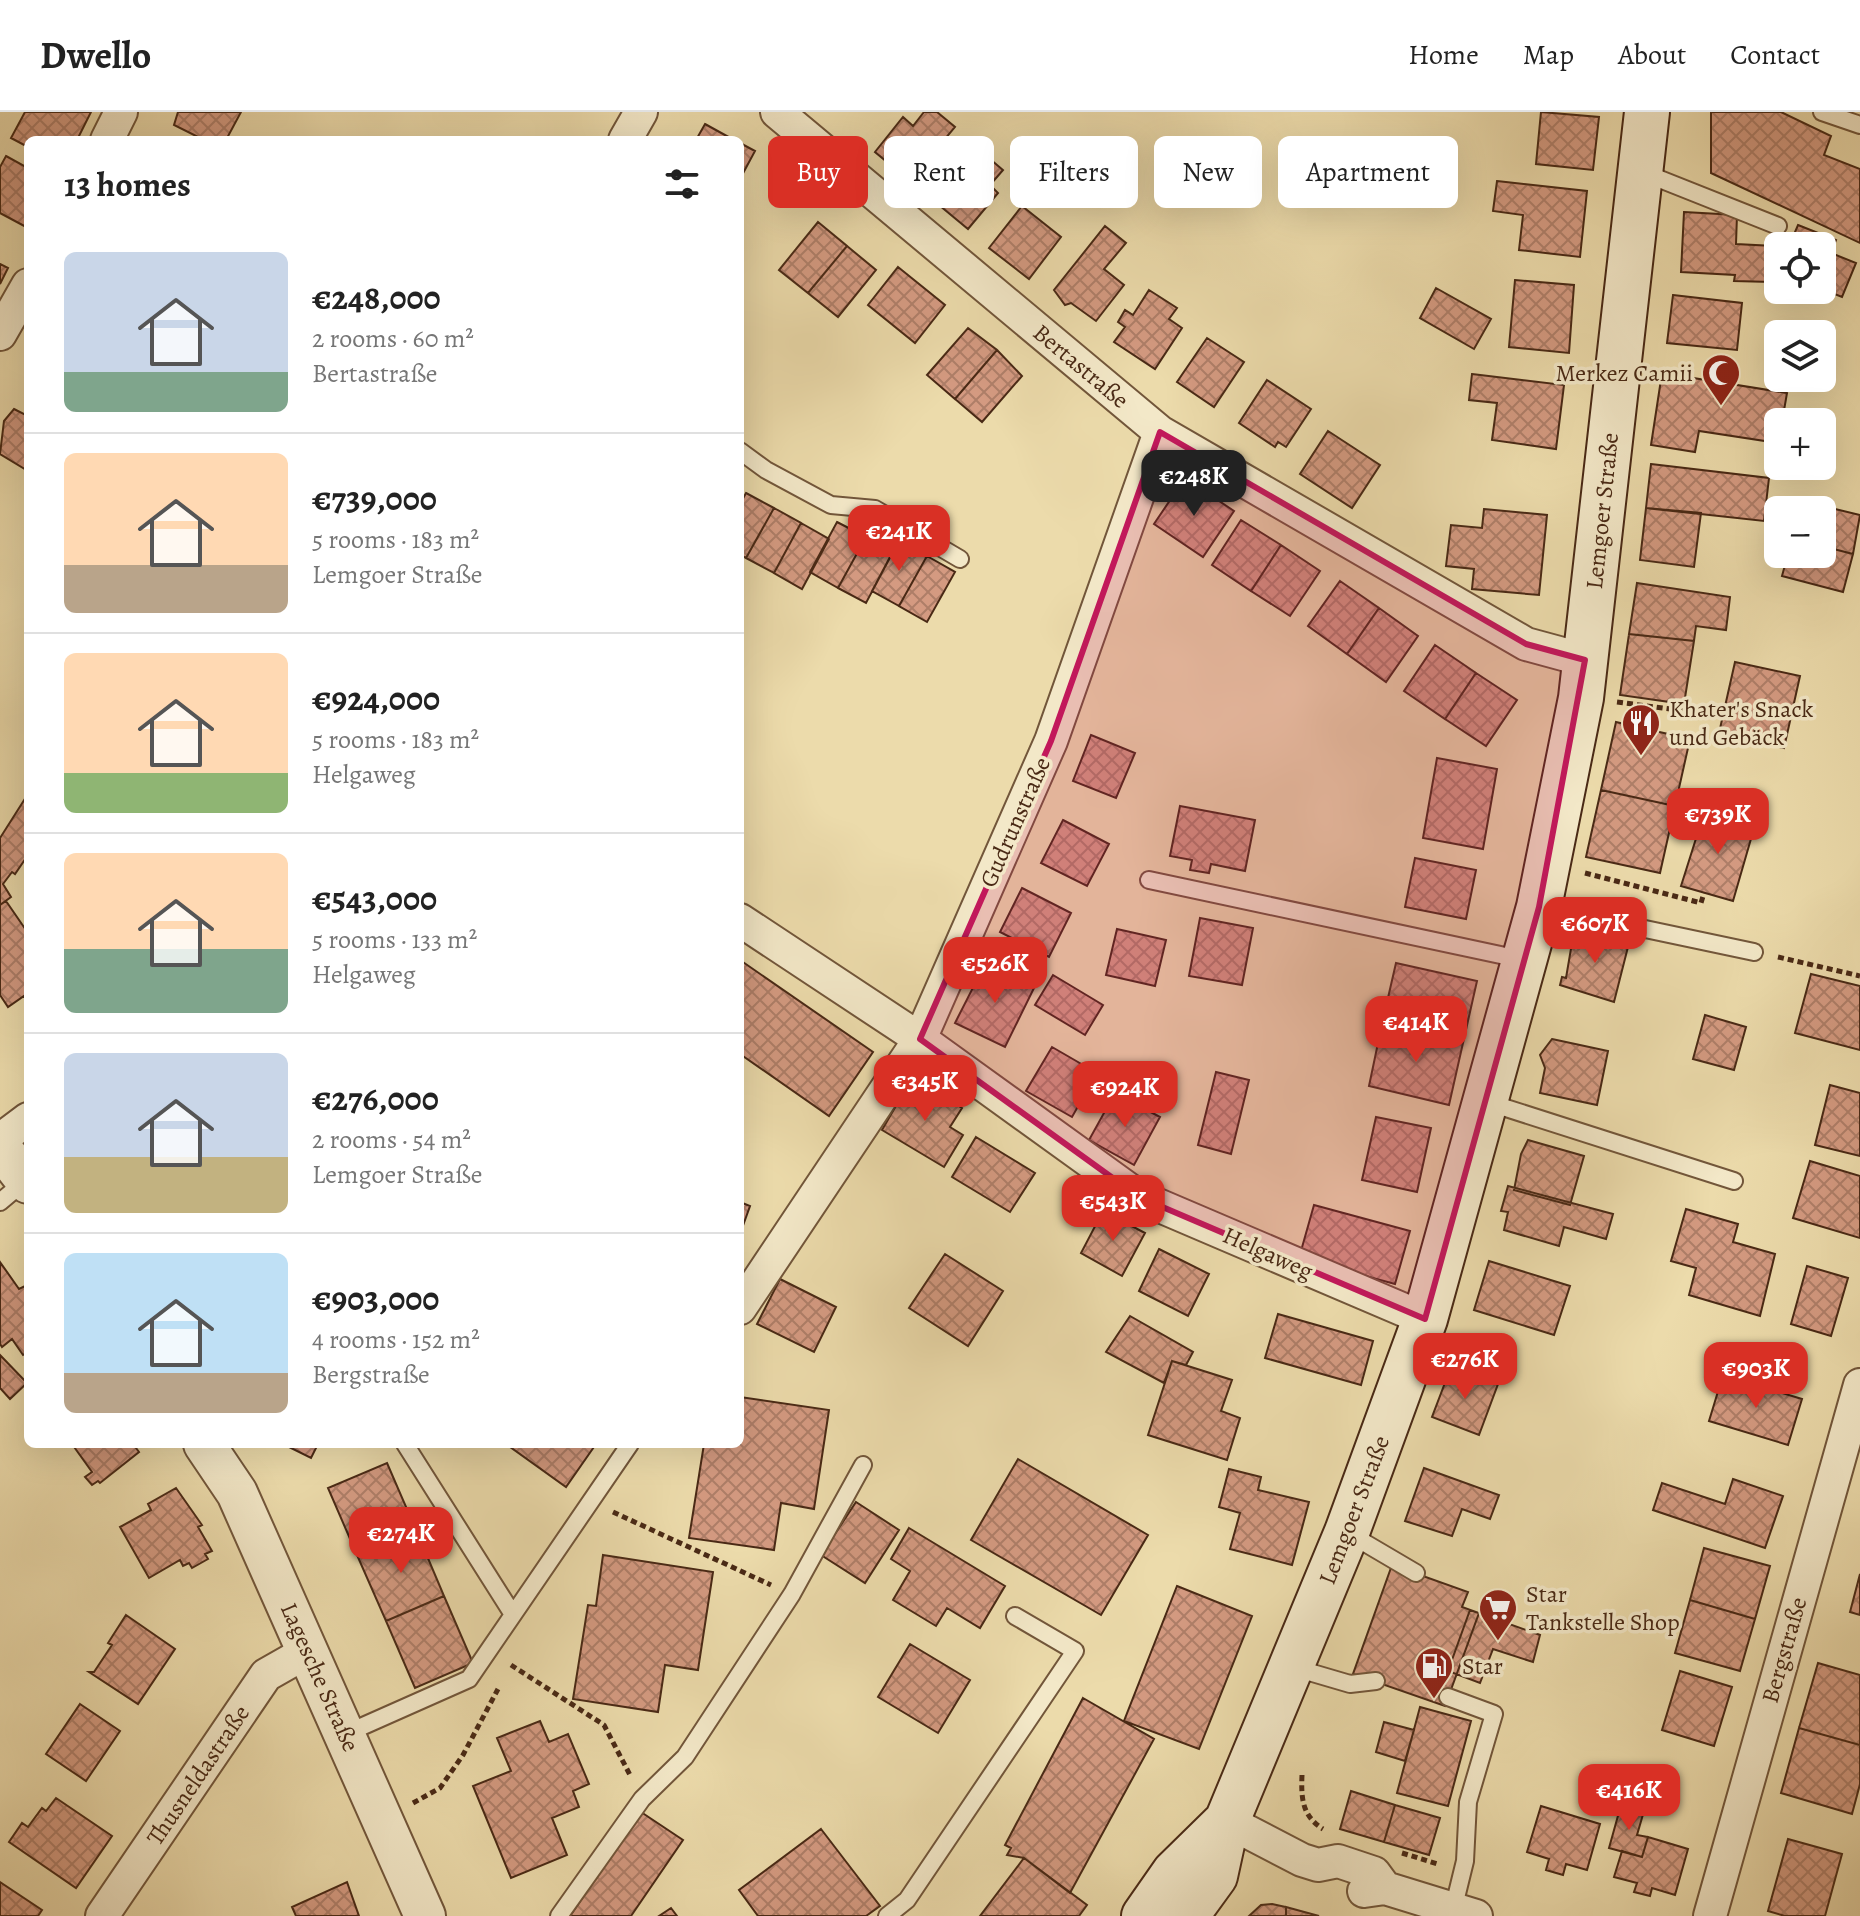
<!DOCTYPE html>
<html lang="en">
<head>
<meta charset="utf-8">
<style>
  body { margin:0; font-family:Alegreya,serif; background:#f6f6f6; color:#222; height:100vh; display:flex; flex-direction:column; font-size:30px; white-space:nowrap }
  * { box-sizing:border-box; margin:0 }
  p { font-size:26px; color:#767676 }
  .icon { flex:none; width:44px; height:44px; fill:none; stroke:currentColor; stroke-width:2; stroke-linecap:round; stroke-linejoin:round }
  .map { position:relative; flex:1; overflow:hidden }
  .sheet { position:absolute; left:24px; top:24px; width:720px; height:1312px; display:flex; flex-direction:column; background:#fff; border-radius:12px; box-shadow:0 8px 32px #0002 }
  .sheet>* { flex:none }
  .guide { position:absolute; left:768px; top:24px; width:760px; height:72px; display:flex; gap:16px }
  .tools { position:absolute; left:1764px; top:120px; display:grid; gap:16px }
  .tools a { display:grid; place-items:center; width:72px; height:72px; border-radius:12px; background:#fff; box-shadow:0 8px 32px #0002; font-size:40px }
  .price { position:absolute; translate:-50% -68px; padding:0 18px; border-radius:16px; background:#d93025; color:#fff; font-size:26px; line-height:52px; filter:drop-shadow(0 2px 4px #0008) }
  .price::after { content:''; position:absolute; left:50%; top:48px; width:24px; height:18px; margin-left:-12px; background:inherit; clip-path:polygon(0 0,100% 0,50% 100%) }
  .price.active { background:#222; color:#fff }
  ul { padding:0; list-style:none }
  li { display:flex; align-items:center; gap:24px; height:200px; padding:0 40px }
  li+li { border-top:2px solid #e0e0e0 }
  li span { display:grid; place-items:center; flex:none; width:224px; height:160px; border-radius:12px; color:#555 }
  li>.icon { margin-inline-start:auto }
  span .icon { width:96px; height:96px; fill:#fffc; stroke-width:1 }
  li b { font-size:34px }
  h2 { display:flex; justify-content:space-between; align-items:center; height:96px; padding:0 40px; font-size:34px }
  .pill { padding:0 28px; border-radius:12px; background:#fff; box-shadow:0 8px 32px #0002; font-size:28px; line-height:72px }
  .pill.active { background:#d93025; color:#fff }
  header { display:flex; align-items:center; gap:48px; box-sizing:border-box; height:112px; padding:0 40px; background:#fff; border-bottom:2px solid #e0e0e0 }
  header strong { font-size:38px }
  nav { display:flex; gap:44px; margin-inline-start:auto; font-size:28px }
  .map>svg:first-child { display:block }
  .building { fill:url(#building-cross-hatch); stroke:#492915; stroke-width:2 }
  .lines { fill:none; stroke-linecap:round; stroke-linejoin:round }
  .service-casing { stroke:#72563a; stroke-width:20 }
  .minor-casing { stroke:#72563a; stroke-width:36 }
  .tertiary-casing { stroke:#72563a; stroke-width:44 }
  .secondary-casing { stroke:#492915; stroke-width:48 }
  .path { stroke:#492915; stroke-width:5; stroke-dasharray:6 4; stroke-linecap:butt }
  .service { stroke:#f3e8c8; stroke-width:16 }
  .minor { stroke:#f3e8c8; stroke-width:32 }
  .tertiary { stroke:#f3e8c8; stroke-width:40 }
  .secondary { stroke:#f3e8c8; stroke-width:44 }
  .marked { fill:#c2185b; fill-opacity:0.2; stroke:#c2185b; stroke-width:6; stroke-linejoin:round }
  .labels { text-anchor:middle; stroke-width:7; stroke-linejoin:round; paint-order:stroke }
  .street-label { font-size:24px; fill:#492915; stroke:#f3e8c8 }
  .poi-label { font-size:24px; fill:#492915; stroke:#f3e8c8; text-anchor:start }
</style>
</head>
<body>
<header>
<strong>Dwello</strong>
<nav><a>Home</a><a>Map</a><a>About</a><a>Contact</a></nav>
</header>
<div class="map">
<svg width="1860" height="1804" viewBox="0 0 1860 1804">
  <defs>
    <pattern id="building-cross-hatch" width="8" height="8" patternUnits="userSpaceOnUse" patternTransform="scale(2)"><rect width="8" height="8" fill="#d49a81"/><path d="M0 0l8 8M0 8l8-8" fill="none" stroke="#ae7e68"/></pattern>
  </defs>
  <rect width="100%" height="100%" fill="#ecdbab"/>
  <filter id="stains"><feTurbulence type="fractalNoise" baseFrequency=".0025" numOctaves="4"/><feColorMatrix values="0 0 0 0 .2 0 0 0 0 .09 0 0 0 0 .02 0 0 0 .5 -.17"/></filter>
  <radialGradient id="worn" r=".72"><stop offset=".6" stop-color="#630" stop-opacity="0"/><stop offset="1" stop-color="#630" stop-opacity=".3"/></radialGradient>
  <!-- building -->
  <path class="building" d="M25,0H91L77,28H28V35L11,26Z
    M178,0H241L226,28H204L174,13Z
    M924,0H937L955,15L910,69L875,40L903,5L913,14Z
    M1541,0L1599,5L1593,58L1536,52Z
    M1711,0H1781L1831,24L1824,43L1860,57V131L1711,61Z
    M705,12L734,28H696Z
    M970,30L1003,58L990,73L998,81L968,117L934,89L964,54L955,48Z
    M740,31L755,39L740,67Z
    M6,44L28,56V116L0,101V55Z
    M1497,69L1587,79L1580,145L1519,138L1523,103L1493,99Z
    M1022,94L1061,125L1029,167L989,136Z
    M1684,100L1737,103L1736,132L1774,134L1772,170L1734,169L1735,163L1681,160Z
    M818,110L847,134L808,181L779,158Z
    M1798,113L1836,128L1831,141L1856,151L1842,185L1822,177V134H1789Z
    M1105,114L1126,131L1104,157L1124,173L1096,209L1071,191L1065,193L1054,178Z
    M847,134L876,158L838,205L808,181Z
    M0,152L8,156L0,172Z
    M898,155L945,193L915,231L868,193Z
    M1515,168L1574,173L1569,241L1509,235Z
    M1436,176L1491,207L1474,237L1420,206Z
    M1149,178L1177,196L1169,207L1182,216L1155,257L1114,230L1125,215L1118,210L1125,198L1133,203Z
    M1673,183L1742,191L1737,238L1667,231Z
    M968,216L997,238L955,287L927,263Z
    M1207,226L1244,250L1214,295L1177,270Z
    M997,238L1022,264L982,310L955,287Z
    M1662,261L1787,281L1782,310H1778V331L1699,319L1695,340L1651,333Z
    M1472,262L1564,273L1556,337L1492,328L1497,291L1469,288Z
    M1267,268L1311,297L1286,335L1278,330L1275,335L1239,311Z
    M14,297L28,304V359L0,342L4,309Z
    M1328,319L1380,353L1352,396L1300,362Z
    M1651,352L1769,366L1764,409L1646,396Z
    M1185,366L1234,399L1203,445L1154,412Z
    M746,381L774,396L746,446L740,443V392Z
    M1802,389L1860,403L1853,442L1822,434V398H1799Z
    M774,396L801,411L774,461L746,446Z
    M1646,396L1701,401L1694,455L1640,448Z
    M1484,397L1547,403L1539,483L1472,477L1474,457L1446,454L1451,413L1482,416Z
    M1241,408L1281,433L1251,479L1212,453Z
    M837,410L866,425L838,476L810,460Z
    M801,411L829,427L802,477L774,461Z
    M866,425L893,440L866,491L838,476Z
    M899,428L927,444L899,494L872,479Z
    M1281,433L1320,459L1290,504L1251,479Z
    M1822,434L1853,442L1843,480L1782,464L1788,442H1822Z
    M927,444L955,460L927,510L899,494Z
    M1340,469L1379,496L1347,542L1308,514Z
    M1637,471L1730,485L1726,518L1696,514L1694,529L1629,522Z
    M1379,496L1418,524L1386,570L1347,542Z
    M1629,522L1694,529L1684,592L1620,583Z
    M1435,533L1476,561L1445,607L1404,579Z
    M1735,550L1800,564L1784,636L1719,621Z
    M1476,561L1517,588L1486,634L1445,607Z
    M1616,610L1690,627L1675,694L1601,678Z
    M1091,623L1135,641L1116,686L1073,669Z
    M1437,646L1497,657L1483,737L1423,726Z
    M1601,678L1675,694L1660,761L1586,745Z
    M28,682V743L15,762L12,760L3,772L11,785L0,793V726Z
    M1180,694L1255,708L1245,759L1211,752L1209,761L1190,758L1192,748L1170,744Z
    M1705,698L1755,713L1733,789L1681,774Z
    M1063,708L1109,732L1087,774L1041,751Z
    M1415,746L1476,758L1466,807L1405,795Z
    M1022,776L1071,801L1049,845L1000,820Z
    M6,789L28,821V890L24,884L8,895L0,883V793Z
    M1200,806L1253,816L1242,873L1189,864Z
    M1117,817L1166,828L1155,874L1106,863Z
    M1577,817L1629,831L1614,890L1560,873L1562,865L1566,866L1574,819Z
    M740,848L873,940L829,1004L740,942Z
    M986,850L1035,874L1005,935L955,911Z
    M1396,851L1477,869L1463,931L1382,912Z
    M1811,862L1860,874V938L1795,921Z
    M1053,863L1103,893L1085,923L1035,893Z
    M1705,903L1746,915L1734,958L1693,947Z
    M1382,912L1463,931L1449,993L1369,974Z
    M1552,927L1608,939L1597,993L1540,981L1545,956L1540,943Z
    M1052,935L1097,961L1072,1005L1026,979Z
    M1216,960L1249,968L1231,1042L1198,1033Z
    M912,966L962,996L950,1015L963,1023L944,1055L882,1018Z
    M1830,973L1860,981V1044L1815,1033Z
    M1115,981L1160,1005L1134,1053L1089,1028Z
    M1376,1005L1431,1016L1417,1080L1362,1068Z
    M976,1025L1035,1061L1010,1100L952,1065Z
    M1528,1028L1584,1044L1570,1093L1514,1078L1521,1042Z
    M1810,1049L1860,1064V1126L1793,1106Z
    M1508,1074L1613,1102L1606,1127L1564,1115L1559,1134L1504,1118L1508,1100L1501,1099Z
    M740,1090L750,1094L740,1122Z
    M1314,1093L1410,1119L1395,1172L1299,1146Z
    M1686,1097L1738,1112L1733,1130L1775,1142L1760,1204L1689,1183L1696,1156L1671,1149Z
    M1103,1099L1145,1121L1122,1164L1081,1141Z
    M1159,1137L1209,1162L1188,1204L1139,1179Z
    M945,1142L1003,1179L968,1234L909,1196Z
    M1489,1149L1570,1174L1554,1223L1474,1198Z
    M0,1150L19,1177L25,1174L28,1179V1240L23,1243L12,1227L2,1235L0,1232Z
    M1807,1154L1848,1166L1831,1224L1791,1212Z
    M780,1167L836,1195L814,1240L757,1212Z
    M1278,1202L1373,1229L1361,1273L1265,1246Z
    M1130,1204L1193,1240L1186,1253L1172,1249L1164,1271L1106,1240Z
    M0,1243L27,1271L10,1287L0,1276Z
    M1172,1249L1232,1268L1221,1299L1240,1306L1227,1348L1148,1323Z
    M1451,1255L1498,1272L1479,1323L1432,1305Z
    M1723,1263L1802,1287L1788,1333L1709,1309Z
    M740,1285L829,1298L814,1397L781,1391L774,1438L689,1426L704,1332H740Z
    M72,1332H133L139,1340L100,1371L98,1369L92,1373L85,1365L92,1360Z
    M283,1332H318L311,1346Z
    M506,1332H596L566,1375Z
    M1018,1347L1148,1423L1101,1503L971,1428Z
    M387,1351L416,1418L357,1443L328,1376Z
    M1424,1356L1499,1383L1490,1407L1462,1397L1452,1424L1405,1409Z
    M1229,1357L1261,1365L1258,1378L1309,1390L1292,1453L1230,1437L1240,1401L1219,1395Z
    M1733,1367L1783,1384L1765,1436L1653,1398L1662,1371L1725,1392Z
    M176,1376L202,1413L198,1415L212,1439L205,1442L208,1447L192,1456L189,1451L183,1454L180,1448L149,1466L120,1415L151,1398L148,1392Z
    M856,1390L899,1418L865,1471L821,1443Z
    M909,1416L1005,1474L980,1516L947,1496L936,1514L893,1488L910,1459L891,1447Z
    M416,1418L444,1484L386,1509L357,1443Z
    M1704,1436L1770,1454L1755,1507L1690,1488Z
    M603,1443L713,1460L698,1558L665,1553L658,1600L573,1587L588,1493L596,1494Z
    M1392,1453L1468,1480L1462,1495L1479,1501L1445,1594L1353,1562Z
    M1860,1462V1503L1850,1500Z
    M1177,1474L1252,1504L1199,1637L1124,1609Z
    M444,1484L473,1551L415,1576L386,1509Z
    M1690,1488L1755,1507L1740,1559L1675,1541Z
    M1470,1498L1540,1523L1533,1550L1493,1537L1480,1571L1448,1559Z
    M126,1503L175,1537L138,1592L89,1560H94L112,1533L108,1531Z
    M910,1532L970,1568L938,1621L878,1585Z
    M1818,1551L1860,1563V1633L1799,1616Z
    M1680,1559L1732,1575L1714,1634L1662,1618Z
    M1083,1586L1154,1627L1070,1781L1024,1746L1007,1743L1011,1736L1005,1733Z
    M80,1592L120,1619L86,1669L46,1642Z
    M1420,1595L1471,1609L1448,1694L1397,1681Z
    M540,1609L549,1630L568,1622L589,1672L573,1679L579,1695L552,1706L567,1743L511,1766L473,1674L511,1659L497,1626Z
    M1384,1610L1414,1618L1405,1649L1376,1640Z
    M1799,1616L1860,1633V1672L1852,1702L1781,1681Z
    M1630,1661L1653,1666L1644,1699L1621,1693Z
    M1351,1679L1395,1693L1384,1730L1340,1717Z
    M56,1686L112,1724L76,1776L9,1730L22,1711L28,1715L42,1696L46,1699Z
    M1395,1693L1440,1706L1429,1743L1384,1730Z
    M1621,1693L1644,1699L1637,1723L1648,1725L1642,1745L1609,1736Z
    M1541,1694L1600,1712L1587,1758L1566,1752L1563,1763L1546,1758L1549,1747L1527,1740Z
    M641,1700L683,1728L631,1804H570Z
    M821,1717L880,1794L866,1804H758L739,1778Z
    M1648,1725L1688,1737L1675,1783L1652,1776L1650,1784L1634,1780L1637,1771L1614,1765L1622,1739L1642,1745Z
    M1788,1727L1842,1742L1825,1804H1785L1768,1799Z
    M1024,1746L1087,1793L1079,1804H980Z
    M0,1770L42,1798L38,1804H0Z
    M347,1770L359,1804H296L292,1795Z
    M1272,1792L1286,1795V1804H1249L1261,1793Z
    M1286,1795L1319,1804H1286Z
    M671,1796L677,1804H659Z"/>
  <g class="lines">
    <defs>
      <path id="service" d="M1822,0L1860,13
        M1642,60L1778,114
        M740,339L766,358L831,393L875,397L960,447
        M1149,768L1524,848
        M1541,795L1754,840
        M1487,990L1734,1069
        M0,1090L25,1069
        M405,1332L512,1501
        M1348,1421L1416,1461
        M1292,1555L1350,1572L1376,1569
        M1448,1585L1494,1602L1468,1690L1465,1749L1453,1798
        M345,1622L469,1567L630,1332
        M559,1804L642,1687L685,1645L792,1482L863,1353
        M887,1804L907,1788L1075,1539L1015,1504"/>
      <path id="minor" d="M777,0L1160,320L1526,532L1585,548
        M107,28L121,0
        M625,28L641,0
        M0,222L28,173
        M740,808L920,927L1139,1085L1425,1207
        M0,1028L28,1007
        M740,1196L920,927L1051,629L1160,320
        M1227,1709L1302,1748L1318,1753L1338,1749L1374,1761L1385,1776
        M1364,1779L1385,1776L1476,1804
        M102,1804L266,1563L310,1538
        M1710,1804L1860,1273"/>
      <path id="tertiary" d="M0,1035L28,1071
        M204,1332L237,1381L425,1804"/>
      <path id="secondary" d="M1144,1804L1174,1761L1227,1709
        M1186,1804L1215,1764L1227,1709L1347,1420L1425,1207L1539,795L1581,586L1647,0"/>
    </defs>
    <!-- service casing -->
    <use href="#service" class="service-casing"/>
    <!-- minor casing -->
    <use href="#minor" class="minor-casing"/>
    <!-- tertiary casing -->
    <use href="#tertiary" class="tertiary-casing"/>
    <!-- secondary casing -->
    <use href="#secondary" class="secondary-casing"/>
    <!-- path -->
    <path class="path" d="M1617,590L1723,604
      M1585,761L1701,791L1704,781
      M1778,845L1860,864
      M613,1400L771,1473
      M511,1553L604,1613L630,1663
      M1302,1663C1301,1686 1302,1704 1323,1717
      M413,1691L440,1676L463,1643L498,1577
      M1402,1741L1438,1752"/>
    <!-- service -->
    <use href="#service" class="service"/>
    <!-- minor -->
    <use href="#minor" class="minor"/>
    <!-- tertiary -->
    <use href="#tertiary" class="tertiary"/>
    <!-- secondary -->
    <use href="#secondary" class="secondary"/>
  </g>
  <!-- marked area -->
  <path class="marked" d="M1160,320L1526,532L1585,548L1539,795L1425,1207L1139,1085L920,927L1051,629Z"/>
  <!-- icons -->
  <defs>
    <symbol id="mosque-pin" viewBox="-11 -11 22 30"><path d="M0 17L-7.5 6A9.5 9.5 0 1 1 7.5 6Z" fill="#8f2418" stroke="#f3e8c8"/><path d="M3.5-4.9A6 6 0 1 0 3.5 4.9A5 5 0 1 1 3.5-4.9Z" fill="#fff"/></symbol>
    <symbol id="restaurant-pin" viewBox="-11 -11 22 30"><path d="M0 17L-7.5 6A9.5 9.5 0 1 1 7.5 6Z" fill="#8f2418" stroke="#f3e8c8"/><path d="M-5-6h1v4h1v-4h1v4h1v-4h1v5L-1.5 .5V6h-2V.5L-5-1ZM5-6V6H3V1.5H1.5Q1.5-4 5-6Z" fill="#fff"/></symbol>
    <symbol id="supermarket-pin" viewBox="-11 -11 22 30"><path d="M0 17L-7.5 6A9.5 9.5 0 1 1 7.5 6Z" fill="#8f2418" stroke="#f3e8c8"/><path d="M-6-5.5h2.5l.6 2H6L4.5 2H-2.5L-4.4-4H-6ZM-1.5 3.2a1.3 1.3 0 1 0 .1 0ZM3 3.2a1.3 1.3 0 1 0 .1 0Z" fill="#fff"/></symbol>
    <symbol id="fuel-pin" viewBox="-11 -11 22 30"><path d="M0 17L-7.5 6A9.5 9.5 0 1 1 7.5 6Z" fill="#8f2418" stroke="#f3e8c8"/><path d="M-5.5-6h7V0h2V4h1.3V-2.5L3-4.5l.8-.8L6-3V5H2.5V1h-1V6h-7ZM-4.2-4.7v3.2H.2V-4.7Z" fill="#fff"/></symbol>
  </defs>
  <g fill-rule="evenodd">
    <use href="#mosque-pin" x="1699" y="239" width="44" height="60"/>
    <use href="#restaurant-pin" x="1619" y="589" width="44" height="60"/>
    <use href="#supermarket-pin" x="1476" y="1474" width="44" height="60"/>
    <use href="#fuel-pin" x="1412" y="1532" width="44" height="60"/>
  </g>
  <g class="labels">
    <!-- street labels -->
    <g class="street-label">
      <text transform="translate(1081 254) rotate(40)" y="8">Bertastraße</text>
      <text transform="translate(1602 399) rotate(-84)" y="8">Lemgoer Straße</text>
      <text transform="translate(1015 710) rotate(-66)" y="8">Gudrunstraße</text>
      <text transform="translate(1268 1141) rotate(24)" y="8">Helgaweg</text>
      <text transform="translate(1354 1398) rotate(-69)" y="8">Lemgoer Straße</text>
      <text transform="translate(1784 1538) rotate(-74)" y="8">Bergstraße</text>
      <text transform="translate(320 1565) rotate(66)" y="8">Lagesche Straße</text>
      <text transform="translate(198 1663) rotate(-56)" y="8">Thusneldastraße</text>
    </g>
    <!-- poi labels -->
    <g class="poi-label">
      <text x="1693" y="269" text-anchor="end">Merkez Camii</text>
      <text x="1669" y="605">Khater's Snack<tspan x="1669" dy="28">und Gebäck</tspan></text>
      <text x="1526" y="1490">Star<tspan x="1526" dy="28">Tankstelle Shop</tspan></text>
      <text x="1462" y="1562">Star</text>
    </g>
  </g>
  <rect width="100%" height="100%" filter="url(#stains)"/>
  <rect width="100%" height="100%" fill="url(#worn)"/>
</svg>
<div class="tools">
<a><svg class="icon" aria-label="locate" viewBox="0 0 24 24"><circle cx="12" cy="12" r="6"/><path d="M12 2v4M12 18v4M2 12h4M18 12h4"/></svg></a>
<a><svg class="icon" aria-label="layers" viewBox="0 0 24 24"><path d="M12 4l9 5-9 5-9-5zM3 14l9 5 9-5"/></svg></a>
<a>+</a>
<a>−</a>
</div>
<b class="price active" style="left:1194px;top:406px">€248K</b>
<b class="price" style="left:899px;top:461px">€241K</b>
<b class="price" style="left:1718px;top:744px">€739K</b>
<b class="price" style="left:1595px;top:853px">€607K</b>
<b class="price" style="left:995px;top:893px">€526K</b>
<b class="price" style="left:1416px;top:952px">€414K</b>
<b class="price" style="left:925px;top:1011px">€345K</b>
<b class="price" style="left:1125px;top:1017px">€924K</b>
<b class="price" style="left:1113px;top:1131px">€543K</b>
<b class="price" style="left:1465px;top:1289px">€276K</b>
<b class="price" style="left:1756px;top:1298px">€903K</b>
<b class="price" style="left:401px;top:1463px">€274K</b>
<b class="price" style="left:1629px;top:1720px">€416K</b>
<div class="guide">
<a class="pill active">Buy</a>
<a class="pill">Rent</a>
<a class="pill">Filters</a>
<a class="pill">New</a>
<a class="pill">Apartment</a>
</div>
<section class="sheet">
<h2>13 homes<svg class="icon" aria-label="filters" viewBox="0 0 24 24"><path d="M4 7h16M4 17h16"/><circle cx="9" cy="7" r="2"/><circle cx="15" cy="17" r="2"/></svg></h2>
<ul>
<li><span style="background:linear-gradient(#c9d6e8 75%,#7fa58c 0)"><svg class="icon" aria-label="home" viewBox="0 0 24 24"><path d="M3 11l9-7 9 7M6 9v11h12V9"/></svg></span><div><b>€248,000</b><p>2 rooms · 60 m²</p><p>Bertastraße</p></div></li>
<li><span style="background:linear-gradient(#ffd9b3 70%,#b9a48a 0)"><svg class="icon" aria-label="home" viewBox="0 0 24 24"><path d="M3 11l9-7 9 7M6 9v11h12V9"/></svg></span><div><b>€739,000</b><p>5 rooms · 183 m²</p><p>Lemgoer Straße</p></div></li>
<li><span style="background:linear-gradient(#ffd9b3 75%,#8fb573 0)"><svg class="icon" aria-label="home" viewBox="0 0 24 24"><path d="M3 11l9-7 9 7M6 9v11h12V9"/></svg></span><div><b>€924,000</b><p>5 rooms · 183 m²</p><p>Helgaweg</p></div></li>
<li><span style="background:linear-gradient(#ffd9b3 60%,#7fa58c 0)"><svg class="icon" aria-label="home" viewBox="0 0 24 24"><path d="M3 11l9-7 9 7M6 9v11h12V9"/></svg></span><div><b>€543,000</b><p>5 rooms · 133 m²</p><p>Helgaweg</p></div></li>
<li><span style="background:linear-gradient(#c9d6e8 65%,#c2b280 0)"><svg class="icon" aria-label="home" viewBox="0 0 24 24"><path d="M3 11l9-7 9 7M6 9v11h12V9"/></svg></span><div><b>€276,000</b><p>2 rooms · 54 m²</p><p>Lemgoer Straße</p></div></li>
<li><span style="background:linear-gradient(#bfe0f5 75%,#b9a48a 0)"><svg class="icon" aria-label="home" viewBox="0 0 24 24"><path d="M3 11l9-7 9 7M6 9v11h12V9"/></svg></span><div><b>€903,000</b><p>4 rooms · 152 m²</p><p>Bergstraße</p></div></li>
</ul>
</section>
</div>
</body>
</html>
